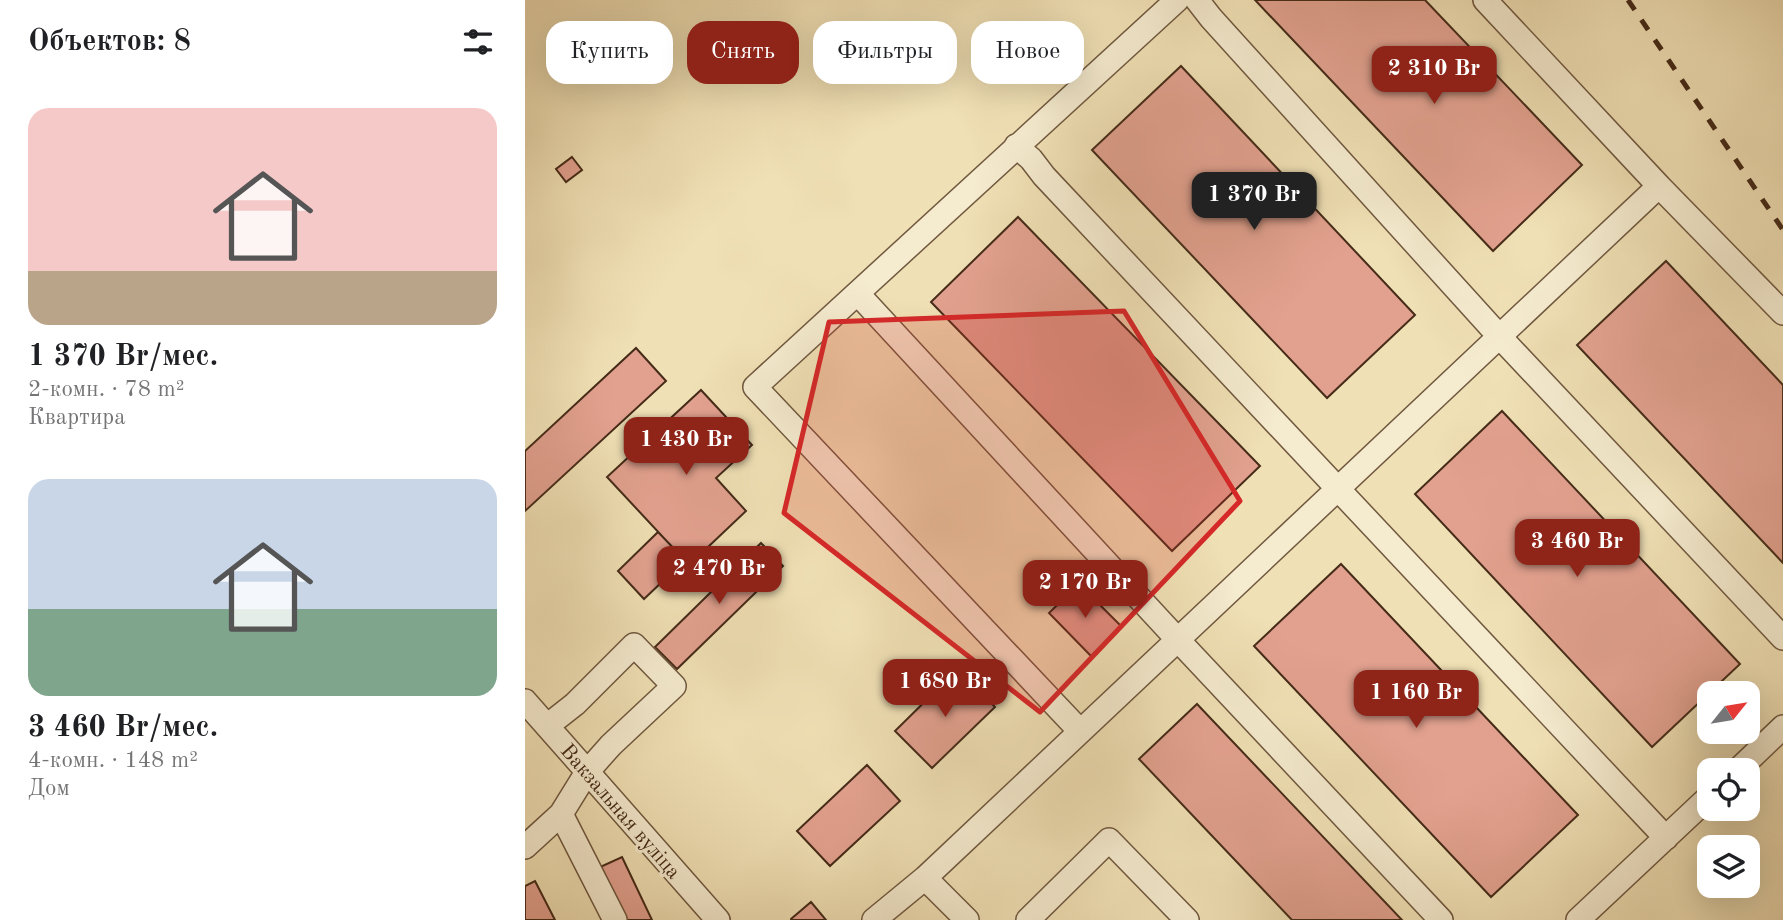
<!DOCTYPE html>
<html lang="ru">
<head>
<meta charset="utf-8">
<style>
  body { margin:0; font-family:"Old Standard TT",serif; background:#f2f2f2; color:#202124; height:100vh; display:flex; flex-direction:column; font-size:26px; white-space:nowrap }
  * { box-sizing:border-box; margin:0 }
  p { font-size:23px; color:#757577 }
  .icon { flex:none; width:38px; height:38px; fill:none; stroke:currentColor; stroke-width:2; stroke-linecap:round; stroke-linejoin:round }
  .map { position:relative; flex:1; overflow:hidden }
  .details { display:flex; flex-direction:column; background:#fff; width:525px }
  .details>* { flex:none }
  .banner { position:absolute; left:21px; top:21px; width:665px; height:63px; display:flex; gap:14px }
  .needle { width:46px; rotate:60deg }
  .tools { position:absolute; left:1172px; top:681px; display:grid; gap:14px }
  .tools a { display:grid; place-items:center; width:63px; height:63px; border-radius:14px; background:#fff; box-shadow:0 7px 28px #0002; font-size:35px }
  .price { position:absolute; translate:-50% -60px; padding:0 16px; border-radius:14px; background:#8f2418; color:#fff; font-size:23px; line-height:46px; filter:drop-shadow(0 2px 4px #0008) }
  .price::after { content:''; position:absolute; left:50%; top:42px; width:21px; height:16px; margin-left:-10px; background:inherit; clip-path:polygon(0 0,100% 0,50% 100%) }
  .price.selected { background:#222; color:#fff }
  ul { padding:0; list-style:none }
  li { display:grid; align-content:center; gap:14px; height:371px; padding:0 28px }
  li span { display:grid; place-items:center; height:217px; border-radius:21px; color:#555 }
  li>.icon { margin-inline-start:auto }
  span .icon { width:126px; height:126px; fill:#fffc; stroke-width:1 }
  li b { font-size:30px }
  h2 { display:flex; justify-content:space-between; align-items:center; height:84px; padding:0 28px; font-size:30px }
  .tag { padding:0 24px; border-radius:21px; background:#fff; box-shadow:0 7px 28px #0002; font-size:24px; line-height:63px }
  .tag.selected { background:#8f2418; color:#fff }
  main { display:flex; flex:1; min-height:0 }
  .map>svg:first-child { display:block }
  .building { fill:#e2a18f; stroke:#452b18; stroke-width:2 }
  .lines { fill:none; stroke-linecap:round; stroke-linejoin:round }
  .minor-casing { stroke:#70583f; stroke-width:26 }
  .minor { stroke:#f5ebcf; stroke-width:23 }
  .rail { stroke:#452b18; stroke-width:5; stroke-dasharray:12 12; stroke-linecap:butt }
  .marked { fill:#d62828; fill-opacity:0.2; stroke:#d62828; stroke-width:5; stroke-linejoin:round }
  .labels { text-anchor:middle; stroke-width:6; stroke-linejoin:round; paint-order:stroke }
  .street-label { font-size:21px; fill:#452b18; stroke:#f5ebcf }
</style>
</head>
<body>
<main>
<section class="details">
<h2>Объектов: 8<svg class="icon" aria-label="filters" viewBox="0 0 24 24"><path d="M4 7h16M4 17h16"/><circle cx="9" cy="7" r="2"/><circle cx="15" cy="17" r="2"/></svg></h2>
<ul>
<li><span style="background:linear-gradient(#f6c9c9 75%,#b9a48a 0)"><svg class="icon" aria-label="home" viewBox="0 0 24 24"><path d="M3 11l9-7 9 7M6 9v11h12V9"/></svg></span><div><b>1 370 Br/мес.</b><p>2-комн. · 78 m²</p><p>Квартира</p></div></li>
<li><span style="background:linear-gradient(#c9d6e8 60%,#7fa58c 0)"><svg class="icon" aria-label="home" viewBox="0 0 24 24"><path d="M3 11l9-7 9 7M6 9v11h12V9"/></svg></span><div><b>3 460 Br/мес.</b><p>4-комн. · 148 m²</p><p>Дом</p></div></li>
</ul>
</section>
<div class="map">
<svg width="1258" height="920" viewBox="0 0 1258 920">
  <rect width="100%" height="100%" fill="#f0e0b5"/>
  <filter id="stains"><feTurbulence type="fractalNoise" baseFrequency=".00286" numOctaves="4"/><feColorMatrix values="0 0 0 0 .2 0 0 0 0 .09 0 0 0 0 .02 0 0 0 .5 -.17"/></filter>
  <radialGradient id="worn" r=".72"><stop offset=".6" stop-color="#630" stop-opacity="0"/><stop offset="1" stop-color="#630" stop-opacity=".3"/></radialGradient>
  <!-- building -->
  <path class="building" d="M730,0H900L1057,165L968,251Z
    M656,66L890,315L802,398L567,150Z
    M47,157L57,170L41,182L31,169Z
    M493,217L735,466L647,551L406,302Z
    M1141,261L1258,385V563L1052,345Z
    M111,348L141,381L0,511V451Z
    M176,390L227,445L191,478L221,511L164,565L82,477Z
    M977,411L1215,664L1127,747L890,494Z
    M133,532L160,560L119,599L93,571Z
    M236,543L258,566L152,669L130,647Z
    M816,564L1053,815L966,897L729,646Z
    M554,584L596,626L566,656L524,613Z
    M433,669L470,707L407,768L370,731Z
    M672,704L877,920H767L614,759Z
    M342,765L375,801L305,866L272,831Z
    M97,857L127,920H97L73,868Z
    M10,881L30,920H0V886Z
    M286,902L301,920H266V919Z"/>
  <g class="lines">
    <defs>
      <path id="minor" d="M672,0L686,18L974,336L1258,638
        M491,146L506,159L519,176L1141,838
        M1134,186L1258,313
        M333,294L653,640L916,920
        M0,701L193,920
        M22,726L50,704L109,645L149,686L86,745L62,772L36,814L90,920
        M555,731L230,387L652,0
        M1213,770L1258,727
        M0,847L36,814
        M400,878L442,920
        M349,920L400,878L1134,186L960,0
        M503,920L584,840L662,920
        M1053,920L1185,796"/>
    </defs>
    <!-- minor casing -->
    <use href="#minor" class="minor-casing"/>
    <!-- minor -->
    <use href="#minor" class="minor"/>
    <!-- rail -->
    <path class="rail" d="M1103,0L1258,230"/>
  </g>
  <!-- marked area -->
  <path class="marked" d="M599,311L715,501L515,712L259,513L304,322Z"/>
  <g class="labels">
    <!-- street labels -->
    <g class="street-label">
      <text transform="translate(96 811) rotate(49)" y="7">Вакзальная вуліца</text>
    </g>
  </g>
  <rect width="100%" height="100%" filter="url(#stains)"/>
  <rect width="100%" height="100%" fill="url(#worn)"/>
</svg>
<div class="tools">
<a><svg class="needle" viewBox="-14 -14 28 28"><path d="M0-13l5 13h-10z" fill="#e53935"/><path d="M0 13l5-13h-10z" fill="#757577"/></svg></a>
<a><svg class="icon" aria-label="locate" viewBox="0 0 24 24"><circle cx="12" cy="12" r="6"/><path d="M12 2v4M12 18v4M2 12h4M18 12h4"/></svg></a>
<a><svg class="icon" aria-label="layers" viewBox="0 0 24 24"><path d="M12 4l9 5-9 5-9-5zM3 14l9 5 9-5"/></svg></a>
</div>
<b class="price" style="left:909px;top:106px">2 310 Br</b>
<b class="price selected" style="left:729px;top:232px">1 370 Br</b>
<b class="price" style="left:161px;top:477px">1 430 Br</b>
<b class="price" style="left:1052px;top:579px">3 460 Br</b>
<b class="price" style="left:194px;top:606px">2 470 Br</b>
<b class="price" style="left:560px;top:620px">2 170 Br</b>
<b class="price" style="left:420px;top:719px">1 680 Br</b>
<b class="price" style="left:891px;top:730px">1 160 Br</b>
<div class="banner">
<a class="tag">Купить</a>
<a class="tag selected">Снять</a>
<a class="tag">Фильтры</a>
<a class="tag">Новое</a>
</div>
</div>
</main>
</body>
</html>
